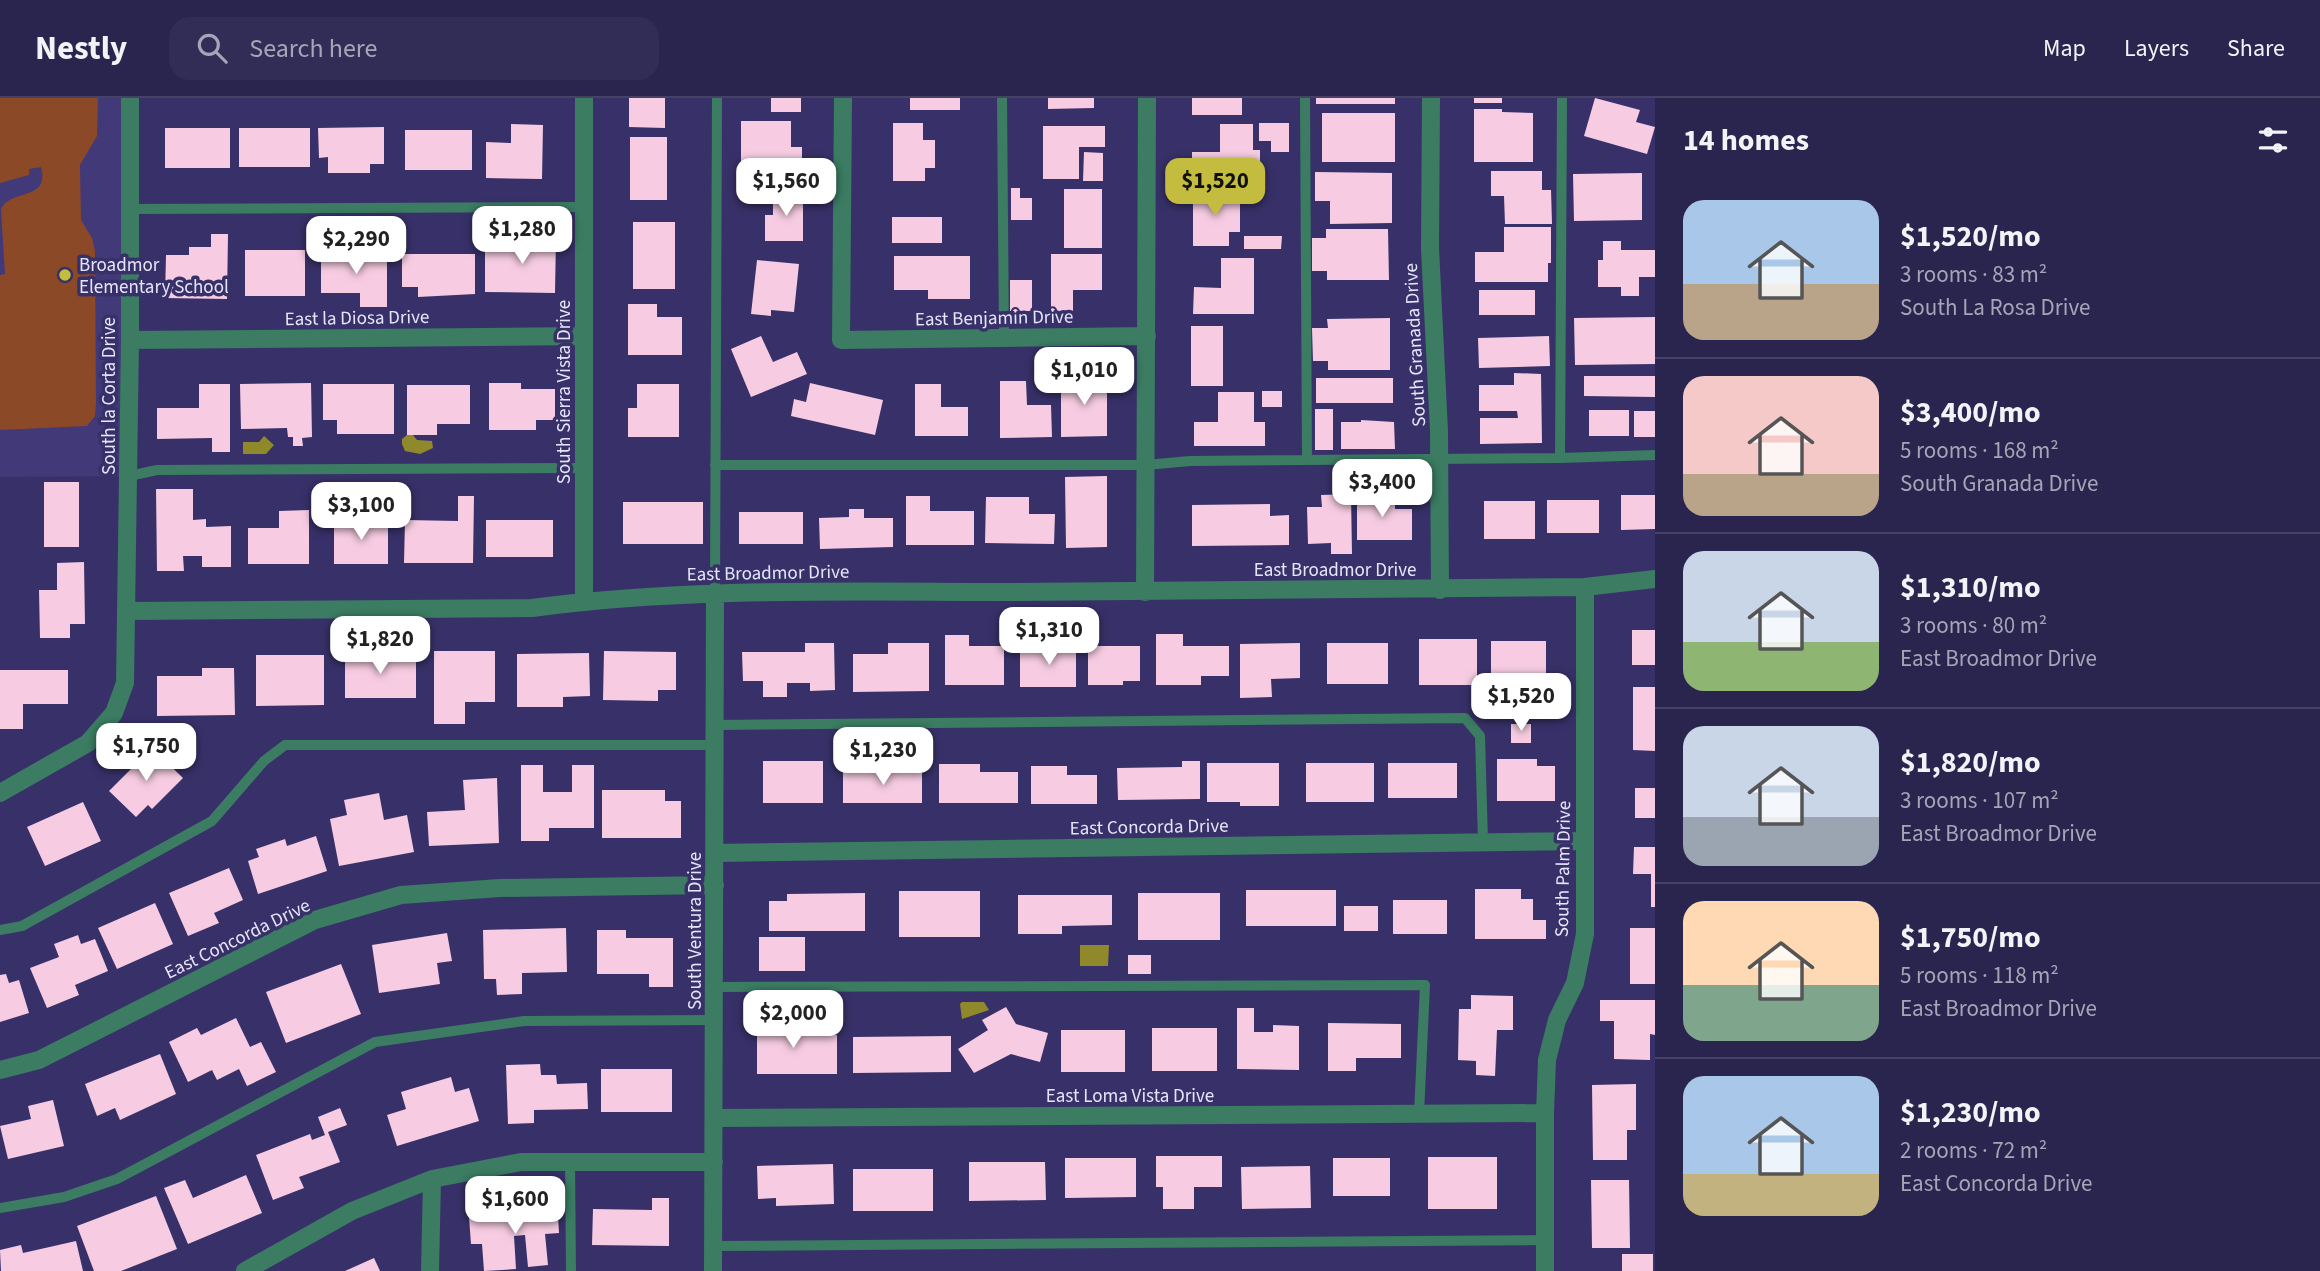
<!DOCTYPE html>
<html lang="en">
<head>
<meta charset="utf-8">
<style>
  body { margin:0; font-family:"Source Sans 3",sans-serif; background:#322d56; color:#f1f3f6; height:100vh; display:flex; flex-direction:column; font-size:26px; white-space:nowrap }
  * { box-sizing:border-box; margin:0 }
  p { font-size:23px; color:#a5a5b7 }
  .icon { flex:none; width:38px; height:38px; fill:none; stroke:currentColor; stroke-width:2; stroke-linecap:round; stroke-linejoin:round }
  .map { position:relative; flex:1; overflow:hidden }
  .drawer { display:flex; flex-direction:column; background:#2a254f; width:665px }
  .drawer>* { flex:none }
  .price { position:absolute; translate:-50% -60px; padding:0 16px; border-radius:14px; background:#fff; color:#222; font-size:23px; line-height:46px; filter:drop-shadow(0 2px 4px #0008) }
  .price::after { content:''; position:absolute; left:50%; top:42px; width:21px; height:16px; margin-left:-10px; background:inherit; clip-path:polygon(0 0,100% 0,50% 100%) }
  .price.selected { background:#c4bc3e; color:#111 }
  ul { padding:0; list-style:none }
  li { display:flex; align-items:center; gap:21px; height:175px; padding:0 28px }
  li+li { border-top:2px solid #464266 }
  li span { display:grid; place-items:center; flex:none; width:196px; height:140px; border-radius:21px; color:#555 }
  li>.icon { margin-inline-start:auto }
  span .icon { width:84px; height:84px; fill:#fffc; stroke-width:1 }
  li b { font-size:30px }
  h2 { display:flex; justify-content:space-between; align-items:center; height:84px; padding:0 28px; font-size:30px }
  header { display:flex; align-items:center; gap:42px; box-sizing:border-box; height:98px; padding:0 35px; background:#2a254f; border-bottom:2px solid #464266 }
  header strong { font-size:33px }
  nav { display:flex; gap:38px; margin-inline-start:auto; font-size:24px }
  .search { width:490px; height:63px; background:#322d56; display:flex; align-items:center; gap:18px; box-sizing:border-box; padding:0 24px; border-radius:21px; color:#a5a5b7; font-size:26px }
  main { display:flex; flex:1; min-height:0 }
  .map>svg:first-child { display:block }
  .built { fill:#413978 }
  .green { fill:#8b4927 }
  .water { fill:#8f892b }
  .building { fill:#f7cce2 }
  .lines { fill:none; stroke-linecap:round; stroke-linejoin:round }
  .service { stroke:#3b7c63; stroke-width:10 }
  .minor { stroke:#3b7c63; stroke-width:18 }
  .poi-dot { fill:#c4bc3e; stroke:#383169; stroke-width:2.5 }
  .labels { text-anchor:middle; stroke-width:7; stroke-linejoin:round; paint-order:stroke }
  .poi-label { font-size:19px; fill:#e5e5f9; stroke:#383169; text-anchor:start }
  .street-label { font-size:19px; fill:#e5e5f9; stroke:#383169 }
</style>
</head>
<body>
<header>
<strong>Nestly</strong>
<div class="search"><svg class="icon" aria-label="search" viewBox="0 0 24 24"><circle cx="10" cy="10" r="6"/><path d="M15 15l6 6"/></svg>Search here</div>
<nav><a>Map</a><a>Layers</a><a>Share</a></nav>
</header>
<main>
<div class="map">
<svg width="1655" height="1173" viewBox="0 0 1655 1173">
  <rect width="100%" height="100%" fill="#383169"/>
  <!-- built -->
  <path class="built" d="M0,0H130L129,378L0,379Z"/>
  <!-- green -->
  <path class="green" d="M0,0H98L97,38L80,67L81,122L92,140L95,153L96,305L95,318L87,328L0,332V177L5,176L1,111C11,90 50,104 41,69L29,71V77L0,85Z"/>
  <!-- water -->
  <path class="water" d="M407,337H413L417,342L432,343L433,350L420,356L405,353L402,346V341Z
    M264,338L274,347L266,356H243V344H259Z
    M1080,847H1109L1108,868H1080Z
    M962,904H984L989,912L962,921L960,906Z"/>
  <!-- building -->
  <path class="building" d="M629,0H665V30L629,29Z
    M771,0H801V14H771Z
    M910,0H960V12H910Z
    M1048,0H1094V10L1048,11Z
    M1192,0H1242V17H1192Z
    M1316,0H1395V6H1316Z
    M1474,0H1502V5H1474Z
    M1595,0L1640,12L1636,24L1655,29L1647,56L1584,38Z
    M1474,11H1502V14L1533,15V64H1474Z
    M1322,15H1395V64H1322Z
    M741,23H791V49H802V75L741,74Z
    M893,25H923V42H935V70H925V83H893Z
    M1259,25H1289V54H1271V43H1259Z
    M511,26L543,27L542,81L486,80V44L511,45Z
    M1220,26H1253V52H1260V77H1192V54H1220Z
    M1043,28H1105V49H1079V81H1043Z
    M384,29V66H370V75H328V59L319,60L318,30Z
    M165,30H230V70H165Z
    M239,30H310V69H239Z
    M405,32H472V72H405Z
    M630,39H667V102H630Z
    M1084,54L1103,55V83H1083Z
    M1491,73H1542V92H1551L1552,126H1505L1504,98H1491Z
    M1315,74L1392,75V125L1330,126V103H1315Z
    M1642,75V122L1574,123L1573,76Z
    M1011,90H1020V100H1032V122H1011Z
    M1064,91H1102V150H1064Z
    M773,94H803V143H765V117H773Z
    M1193,95H1240V134H1229V148H1193Z
    M892,119H942V145H892Z
    M633,124H675V191H633Z
    M1504,129H1551V165H1548V184H1475V154H1504Z
    M1326,131H1388L1389,182H1327V173H1312V140H1326Z
    M211,136H228L227,201L165,200L166,157H189V149H211Z
    M501,138L556,139L555,195L485,194V154H501Z
    M1244,138H1282L1281,151H1244Z
    M1603,143H1621V152H1655V179H1639V198H1621V189H1598V162H1603Z
    M245,152H305V198H245Z
    M321,155H387V209H360V195H321Z
    M402,156H475V196L418,199V189H402Z
    M1051,156H1102V192H1073V213H1051Z
    M894,158H970V201H928V192H894Z
    M1221,160H1254V216H1193L1194,189L1221,190Z
    M757,162L799,166L794,214L771,212V218L751,216Z
    M1010,182H1032V213H1010Z
    M1479,192H1535V217H1479Z
    M628,206H657V219H682V257H628Z
    M1655,219V266L1575,267L1574,220Z
    M1390,220V272H1328V263H1313L1312,230H1328L1327,221Z
    M1191,228H1223V288H1191Z
    M761,238L773,264L797,254L807,276L751,299L731,251Z
    M1549,238L1550,268L1479,270L1478,240Z
    M1514,275L1541,276L1542,345L1480,346V320H1518L1517,313H1479V287H1514Z
    M1584,278H1655V299L1584,298Z
    M1107,279V338L1061,339V280Z
    M1316,280H1393V305H1316Z
    M1000,283H1026L1027,307H1051L1052,339L1000,340Z
    M311,285L312,339L302,340L303,348H293V339H288L287,330L241,331L240,286Z
    M489,285H521V291H555V322H536V332H489Z
    M810,285L883,302L875,337L791,318L794,301L806,304Z
    M199,286H230V354H212V340L157,341V310H199Z
    M323,286H394V336H337V322H323Z
    M637,286H679V339H628V310H637Z
    M915,286H941V309H968V338H915Z
    M407,287H470V326H437V337H407Z
    M1262,293H1282V309H1262Z
    M1218,294H1254V324H1265V348H1194V324H1218Z
    M1315,311H1333V352H1315Z
    M1589,312H1629V338H1589Z
    M1634,313H1655V339H1634Z
    M1361,322L1394,324L1395,351H1341V324H1361Z
    M1107,378V449L1066,450L1065,379Z
    M44,384H79V449H44Z
    M156,391H193V422L206,421V429L231,428V469H202V458H183L184,473H157Z
    M1351,396L1352,456H1331V445L1308,446L1307,409H1322L1321,397Z
    M1357,396H1395V411H1412V442H1357Z
    M1621,397H1655V431L1621,432Z
    M458,398H474L473,465H404L405,422L458,423Z
    M906,398H930V413H974V447H906Z
    M986,399H1029V416H1055L1054,446L985,445Z
    M1547,402H1599V435H1547Z
    M1484,403H1535V441H1484Z
    M623,404H703V446H623Z
    M1270,406V418L1289,417V447L1192,448V407Z
    M849,411H864V420H893V449L820,451L819,420L849,419Z
    M309,412V466H248V430H279V413Z
    M739,414H803V446H739Z
    M334,422H388V466H334Z
    M486,422H553V459H486Z
    M84,464L85,526H70V540H40L39,492H57V465Z
    M1632,532H1655V567H1632Z
    M1156,536H1183V548H1229V578H1201V587H1156Z
    M945,537H969V548H1004V587H945Z
    M1419,541H1477V587H1419Z
    M1491,543H1546V593H1491Z
    M805,545H834L835,592L810,593V585H787V599H763V583H743L742,554H805Z
    M888,545H929V593L853,594V556H888Z
    M1300,545V580L1271,581L1272,599L1240,600V546Z
    M1327,545H1388V586H1327Z
    M1042,547H1076V589H1020V553H1042Z
    M1088,548H1140V583H1123V587H1088Z
    M434,553H495V604H465V626H434Z
    M604,553L676,554V592H658V603L603,602Z
    M589,555L590,598L563,599V609H517V556Z
    M345,556H416V600H345Z
    M256,557H324V607L256,608Z
    M202,570H234L235,617L157,618V578H202Z
    M0,572H68V606H23V631H0Z
    M1633,589H1655V653L1633,652Z
    M1511,626H1531V645H1511Z
    M152,650L183,680L152,711L148,707L136,719L109,693Z
    M1497,661H1537V668H1555V703H1497Z
    M763,663H823V705H763Z
    M1182,663H1200V701L1118,702L1117,670L1182,669Z
    M1207,665H1279V708H1240V704H1207Z
    M1306,665H1374V704H1306Z
    M1388,665H1457V700H1388Z
    M939,666H980V674H1018V705H939Z
    M521,667H543V694H572V667H594V730H549V743H521Z
    M1031,668H1067V677H1097V706H1031Z
    M843,673H922V705H843Z
    M497,680L499,745L429,748L427,714L465,712L463,682Z
    M1635,690H1655V720H1635Z
    M602,692H665V703H681V740H602Z
    M379,695L384,722L407,717L414,754L339,768L330,721L347,717L344,702Z
    M83,704L101,743L45,768L27,729Z
    M316,738L327,773L258,796L248,763L259,759L256,751L285,741L287,748Z
    M1634,749H1655V809H1651V776H1633Z
    M229,770L243,802L214,815L219,825L188,838L169,795Z
    M1475,791H1521V801H1533V822H1546V841H1475Z
    M1246,792H1336V828H1246Z
    M899,793H980V839H899Z
    M865,795V833H769V803H787V796Z
    M1138,795H1220V842H1138Z
    M1018,797H1112V827L1062,828V836H1018Z
    M1393,802H1447V836H1393Z
    M155,805L173,846L117,871L98,830Z
    M1344,808H1378V833H1344Z
    M566,830L567,874L522,875V896L497,897L496,881H484L483,832Z
    M1630,830H1655V886H1630Z
    M597,832H626V840H673V889H649V876H597Z
    M447,835L452,863L437,865L440,886L379,895L372,847Z
    M78,837L81,846L95,841L108,873L75,887L79,897L47,910L30,870L59,859L54,846Z
    M759,839H805V873H759Z
    M1128,857H1151V876H1128Z
    M341,866L361,916L286,945L266,894Z
    M6,876L9,885L19,882L29,915L0,924V877Z
    M1471,897L1513,898V932H1497L1495,978L1476,977V963L1458,962L1459,911H1471Z
    M1600,902H1655V937L1650,936V962L1614,961V923H1600Z
    M1006,909L1016,926L1048,935L1040,964L1011,956L974,975L958,951L988,932L982,922Z
    M1237,910H1254V934H1273V927L1299,928V972L1237,971Z
    M757,913H781V937H837V976H757Z
    M236,920L250,949L261,944L276,974L247,988L239,971L217,982L212,972L188,984L169,944L197,930L201,937Z
    M1328,925L1401,926V960H1356V973H1328Z
    M1152,930H1217V973H1152Z
    M1061,932H1125V974H1061Z
    M951,938V974L853,975V939Z
    M160,956L176,996L120,1022L115,1010L97,1018L85,986Z
    M540,966L541,977H556L557,986L587,985L588,1011L534,1012V1025L508,1026L506,967Z
    M601,971H672V1014H601Z
    M451,979L455,994L469,990L479,1023L397,1048L387,1017L406,1011L401,994Z
    M1636,986V1032H1627V1062H1593L1592,987Z
    M53,1002L64,1048L8,1061L0,1028L31,1021L28,1008Z
    M340,1010L347,1027L328,1034L340,1064L299,1079L304,1090L273,1102L256,1057L310,1036L312,1042L325,1037L318,1019Z
    M1156,1058H1222V1089H1194V1111H1163V1089H1156Z
    M1428,1059H1497V1111H1428Z
    M1065,1060H1136V1099L1065,1100Z
    M1333,1060H1390V1098H1333Z
    M969,1064H1045L1046,1102L969,1103Z
    M833,1066L834,1106L776,1108V1100L758,1101L757,1068Z
    M1310,1068L1311,1110L1242,1111L1241,1069Z
    M853,1071H933V1113H853Z
    M246,1077L262,1115L188,1146L164,1090L185,1082L193,1100Z
    M1591,1082H1629L1630,1150H1592Z
    M156,1098L177,1151L121,1173H94L77,1128Z
    M652,1100H669V1148L592,1147L593,1111L652,1112Z
    M557,1101L559,1135L545,1136L548,1167L528,1169L525,1137L514,1138L516,1171L484,1173L482,1146H471L469,1119L542,1113L541,1103Z
    M76,1143L83,1173H1L0,1152L21,1147L23,1155Z
    M1622,1156H1653V1173H1622Z
    M374,1160L380,1173H345Z"/>
  <g class="lines">
    <!-- service -->
    <path class="service" d="M1002,0L1004,240
      M1305,0L1307,362
      M130,111L584,109
      M1560,360L1655,357
      M715,367H1146L1190,363L1560,360L1562,0
      M129,378L157,372L584,370
      M715,494L717,0
      M715,627L1465,620L1480,638L1483,744
      M0,832L22,828L212,723L264,663L285,647H715
      M715,889L1425,887L1419,1016
      M570,1064L571,1173
      M0,1110L64,1099L117,1081L375,944L524,923L715,922
      M713,1148L1545,1142"/>
    <!-- minor -->
    <path class="minor" d="M584,0V503
      M843,0L841,242L1147,238
      M1431,0L1430,150L1439,333L1440,492
      M130,242L584,238
      M1145,494L1147,0
      M128,513L532,510C690,489 849,494 1008,494C1200,494 1392,492 1585,489L1655,481
      M0,695L88,645L114,615L125,585L130,242V0
      M715,755L1585,743
      M0,972L39,962L315,822L401,797L500,790L715,787
      M715,1020L1545,1015
      M245,1173L352,1113L432,1081L521,1064H714
      M430,1173L432,1081
      M713,1173L715,494
      M1545,1173V1015L1547,962L1557,922L1575,885L1585,836V489"/>
  </g>
  <!-- markers -->
  <circle class="poi-dot" cx="65" cy="177" r="7"/>
  <g class="labels">
    <!-- poi labels -->
    <g class="poi-label">
      <text x="79" y="173">Broadmor<tspan x="79" dy="22">Elementary School</tspan></text>
    </g>
    <!-- street labels -->
    <g class="street-label">
      <text transform="translate(357 219) rotate(-1)" y="7">East la Diosa Drive</text>
      <text transform="translate(994 219) rotate(-1)" y="7">East Benjamin Drive</text>
      <text transform="translate(1414 247) rotate(-93)" y="7">South Granada Drive</text>
      <text transform="translate(563 294) rotate(-90)" y="7">South Sierra Vista Drive</text>
      <text transform="translate(108 298) rotate(-90)" y="7">South la Corta Drive</text>
      <text x="1335" y="478">East Broadmor Drive</text>
      <text transform="translate(768 474) rotate(-1)" y="7">East Broadmor Drive</text>
      <text transform="translate(1149 728) rotate(-1)" y="7">East Concorda Drive</text>
      <text transform="translate(1562 771) rotate(-89)" y="7">South Palm Drive</text>
      <text transform="translate(694 833) rotate(-90)" y="7">South Ventura Drive</text>
      <text transform="translate(237 840) rotate(-26)" y="7">East Concorda Drive</text>
      <text x="1130" y="1004">East Loma Vista Drive</text>
    </g>
  </g>
</svg>
<b class="price" style="left:786px;top:120px">$1,560</b>
<b class="price selected" style="left:1215px;top:120px">$1,520</b>
<b class="price" style="left:522px;top:168px">$1,280</b>
<b class="price" style="left:356px;top:178px">$2,290</b>
<b class="price" style="left:1084px;top:309px">$1,010</b>
<b class="price" style="left:1382px;top:421px">$3,400</b>
<b class="price" style="left:361px;top:444px">$3,100</b>
<b class="price" style="left:1049px;top:569px">$1,310</b>
<b class="price" style="left:380px;top:578px">$1,820</b>
<b class="price" style="left:1521px;top:635px">$1,520</b>
<b class="price" style="left:146px;top:685px">$1,750</b>
<b class="price" style="left:883px;top:689px">$1,230</b>
<b class="price" style="left:793px;top:952px">$2,000</b>
<b class="price" style="left:515px;top:1138px">$1,600</b>
</div>
<section class="drawer">
<h2>14 homes<svg class="icon" aria-label="filters" viewBox="0 0 24 24"><path d="M4 7h16M4 17h16"/><circle cx="9" cy="7" r="2"/><circle cx="15" cy="17" r="2"/></svg></h2>
<ul>
<li><span style="background:linear-gradient(#a9c7e8 60%,#b9a48a 0)"><svg class="icon" aria-label="home" viewBox="0 0 24 24"><path d="M3 11l9-7 9 7M6 9v11h12V9"/></svg></span><div><b>$1,520/mo</b><p>3 rooms · 83 m²</p><p>South La Rosa Drive</p></div></li>
<li><span style="background:linear-gradient(#f6c9c9 70%,#b9a48a 0)"><svg class="icon" aria-label="home" viewBox="0 0 24 24"><path d="M3 11l9-7 9 7M6 9v11h12V9"/></svg></span><div><b>$3,400/mo</b><p>5 rooms · 168 m²</p><p>South Granada Drive</p></div></li>
<li><span style="background:linear-gradient(#c9d6e8 65%,#8fb573 0)"><svg class="icon" aria-label="home" viewBox="0 0 24 24"><path d="M3 11l9-7 9 7M6 9v11h12V9"/></svg></span><div><b>$1,310/mo</b><p>3 rooms · 80 m²</p><p>East Broadmor Drive</p></div></li>
<li><span style="background:linear-gradient(#c9d6e8 65%,#9aa5b1 0)"><svg class="icon" aria-label="home" viewBox="0 0 24 24"><path d="M3 11l9-7 9 7M6 9v11h12V9"/></svg></span><div><b>$1,820/mo</b><p>3 rooms · 107 m²</p><p>East Broadmor Drive</p></div></li>
<li><span style="background:linear-gradient(#ffd9b3 60%,#7fa58c 0)"><svg class="icon" aria-label="home" viewBox="0 0 24 24"><path d="M3 11l9-7 9 7M6 9v11h12V9"/></svg></span><div><b>$1,750/mo</b><p>5 rooms · 118 m²</p><p>East Broadmor Drive</p></div></li>
<li><span style="background:linear-gradient(#a9c7e8 70%,#c2b280 0)"><svg class="icon" aria-label="home" viewBox="0 0 24 24"><path d="M3 11l9-7 9 7M6 9v11h12V9"/></svg></span><div><b>$1,230/mo</b><p>2 rooms · 72 m²</p><p>East Concorda Drive</p></div></li>
</ul>
</section>
</main>
</body>
</html>
